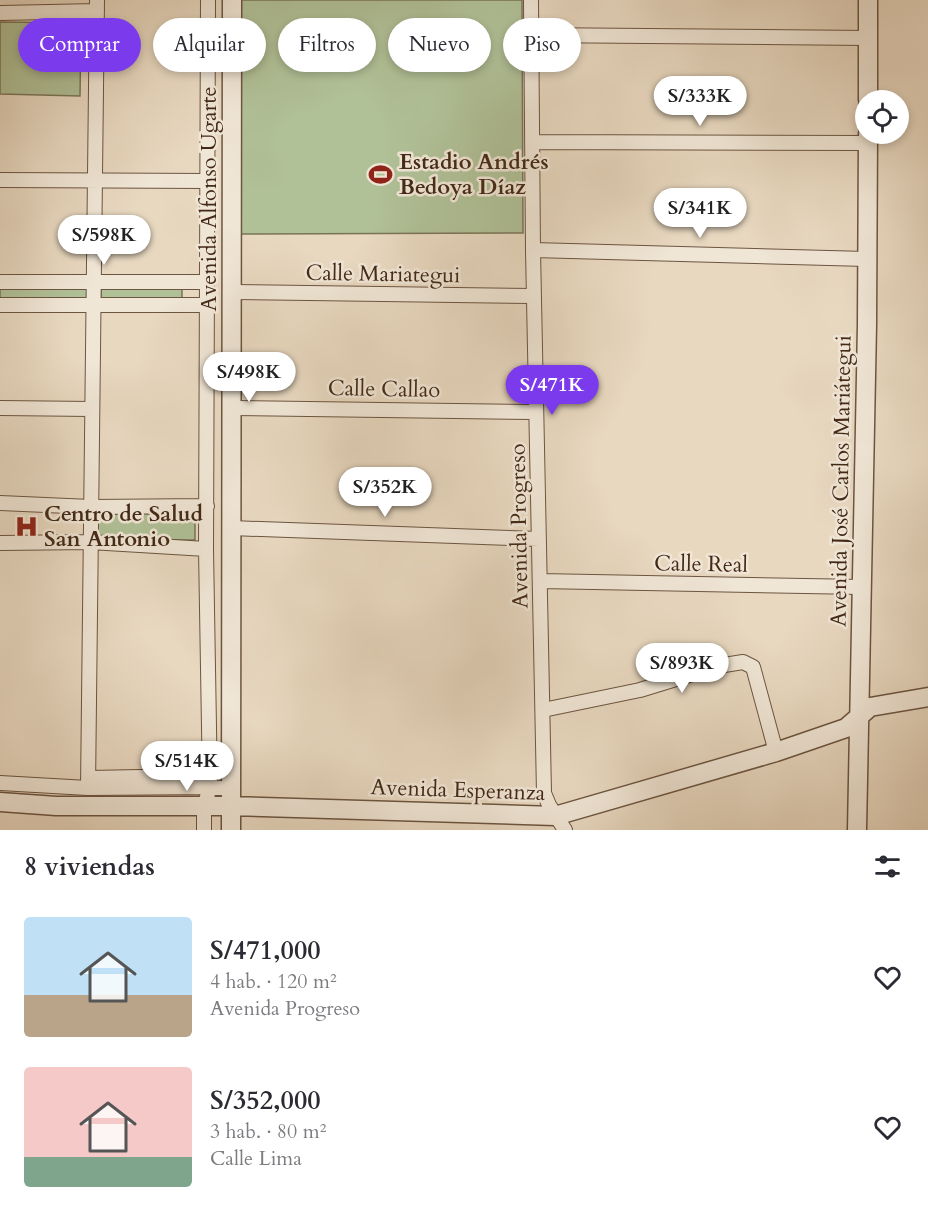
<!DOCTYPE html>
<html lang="es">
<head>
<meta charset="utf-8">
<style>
  body { margin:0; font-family:Cardo,serif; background:#f2f2f3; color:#2b2b33; height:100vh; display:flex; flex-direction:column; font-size:22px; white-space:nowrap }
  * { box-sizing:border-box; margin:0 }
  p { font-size:20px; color:#7c7c81 }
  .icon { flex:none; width:33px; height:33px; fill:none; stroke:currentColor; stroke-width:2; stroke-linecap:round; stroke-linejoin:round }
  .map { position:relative; height:830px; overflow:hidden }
  .sheet { display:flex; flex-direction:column; background:#fff; flex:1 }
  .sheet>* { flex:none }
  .banner { position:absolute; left:18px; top:18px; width:600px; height:54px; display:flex; gap:12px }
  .buttons { position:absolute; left:855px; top:90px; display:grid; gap:12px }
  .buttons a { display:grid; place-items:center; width:54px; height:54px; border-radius:50%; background:#fff; box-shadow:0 3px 9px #0003; font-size:30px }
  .price { position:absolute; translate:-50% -51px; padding:0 14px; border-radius:21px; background:#fff; color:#222; font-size:20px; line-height:39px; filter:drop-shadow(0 2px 3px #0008) }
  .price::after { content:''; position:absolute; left:50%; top:36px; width:18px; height:14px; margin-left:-9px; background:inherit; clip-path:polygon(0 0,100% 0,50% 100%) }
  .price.on { background:#7c3aed; color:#fff }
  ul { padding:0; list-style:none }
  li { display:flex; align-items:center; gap:18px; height:150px; padding:0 24px }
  li span { display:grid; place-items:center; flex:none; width:168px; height:120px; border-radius:6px; color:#555 }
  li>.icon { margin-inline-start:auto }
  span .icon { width:72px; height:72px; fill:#fffc; stroke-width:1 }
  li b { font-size:26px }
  h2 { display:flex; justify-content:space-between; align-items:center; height:72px; padding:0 24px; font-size:26px }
  .chip { padding:0 21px; border-radius:27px; background:#fff; box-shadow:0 3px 9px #0003; font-size:21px; line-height:54px }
  .chip.on { background:#7c3aed; color:#fff }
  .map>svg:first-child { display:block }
  .green { fill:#b0c097; stroke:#7a7457; stroke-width:1.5 }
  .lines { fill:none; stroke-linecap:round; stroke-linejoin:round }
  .minor-casing { stroke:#6c5541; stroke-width:16 }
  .tertiary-casing { stroke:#6c5541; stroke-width:21 }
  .minor { stroke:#f0e6d6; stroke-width:14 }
  .tertiary { stroke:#f0e6d6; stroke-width:18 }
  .labels { text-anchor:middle; stroke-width:5; stroke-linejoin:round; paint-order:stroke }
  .poi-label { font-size:22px; font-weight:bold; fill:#432917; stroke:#f0e6d6; text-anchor:start }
  .street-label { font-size:22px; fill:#432917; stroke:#f0e6d6 }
</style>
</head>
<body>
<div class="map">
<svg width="928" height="830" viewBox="0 0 928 830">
  <rect width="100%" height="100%" fill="#e8d8c0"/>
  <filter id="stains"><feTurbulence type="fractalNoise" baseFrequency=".00333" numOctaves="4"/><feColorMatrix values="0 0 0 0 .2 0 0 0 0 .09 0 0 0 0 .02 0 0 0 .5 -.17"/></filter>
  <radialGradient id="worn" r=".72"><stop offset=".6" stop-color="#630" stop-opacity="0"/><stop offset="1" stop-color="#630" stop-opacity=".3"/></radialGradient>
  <!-- green -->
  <path class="green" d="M239,0H522L523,233L240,234Z
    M0,22L81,23L80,96L0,94Z
    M0,287H87V298H0Z
    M101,287L182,288V300L101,299Z
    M195,513V540H96V514Z"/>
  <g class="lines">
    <defs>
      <path id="minor" d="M531,0L533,250L544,793L549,805L565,830
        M0,13L97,11
        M531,35L868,38
        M532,142L868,143
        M0,180L208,181
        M533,250L867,259
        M0,282H207
        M231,292L534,296
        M0,305H207
        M0,408L92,409
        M231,408L536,412
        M0,503L91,507L207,506
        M231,528L539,539
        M0,543L90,542L206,549
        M540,581L862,587
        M543,710L640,690L718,666L743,662L753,667L776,752
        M88,778L194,776L200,774L202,756
        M0,783L88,788L210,787L231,789
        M88,788L97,0
        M204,830V807L210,787L206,549L208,0"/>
      <path id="tertiary" d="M868,0V100
        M0,802L56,806H230L555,816L776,752L846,728L870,707L928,697
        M231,830L232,0
        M857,830L867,325L868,134"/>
    </defs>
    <!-- minor casing -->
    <use href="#minor" class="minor-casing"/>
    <!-- tertiary casing -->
    <use href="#tertiary" class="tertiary-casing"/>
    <!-- minor -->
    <use href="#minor" class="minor"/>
    <!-- tertiary -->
    <use href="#tertiary" class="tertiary"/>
  </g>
  <!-- icons -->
  <defs>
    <symbol id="stadium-bare" viewBox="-9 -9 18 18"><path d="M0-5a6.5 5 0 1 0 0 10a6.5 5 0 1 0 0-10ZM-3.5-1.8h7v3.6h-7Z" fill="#8f2418" stroke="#f0e6d6" stroke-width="2.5" paint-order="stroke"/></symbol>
    <symbol id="hospital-bare" viewBox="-9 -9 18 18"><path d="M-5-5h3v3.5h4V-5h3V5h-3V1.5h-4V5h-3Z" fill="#8f2418" stroke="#f0e6d6" stroke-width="2.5" paint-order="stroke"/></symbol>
  </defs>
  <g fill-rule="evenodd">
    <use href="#stadium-bare" x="364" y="158" width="33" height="33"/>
    <use href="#hospital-bare" x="10" y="510" width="33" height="33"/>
  </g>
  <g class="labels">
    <!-- poi labels -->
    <g class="poi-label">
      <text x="399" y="169">Estadio Andrés<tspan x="399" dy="25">Bedoya Díaz</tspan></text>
      <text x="44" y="521">Centro de Salud<tspan x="44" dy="25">San Antonio</tspan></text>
    </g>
    <!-- street labels -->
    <g class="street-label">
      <text transform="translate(208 199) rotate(-90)" y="8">Avenida Alfonso Ugarte</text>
      <text transform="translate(383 273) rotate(1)" y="8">Calle Mariategui</text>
      <text transform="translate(384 388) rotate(1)" y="8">Calle Callao</text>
      <text transform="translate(840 481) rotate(-89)" y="8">Avenida José Carlos Mariátegui</text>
      <text transform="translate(518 526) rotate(-91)" y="8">Avenida Progreso</text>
      <text transform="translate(701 563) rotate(1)" y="8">Calle Real</text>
      <text transform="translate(458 789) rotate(2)" y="8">Avenida Esperanza</text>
    </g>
  </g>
  <rect width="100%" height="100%" filter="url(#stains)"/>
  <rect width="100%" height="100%" fill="url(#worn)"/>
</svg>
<div class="buttons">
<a><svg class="icon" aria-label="locate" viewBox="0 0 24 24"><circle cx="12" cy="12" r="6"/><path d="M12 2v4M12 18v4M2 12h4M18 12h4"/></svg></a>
</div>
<b class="price" style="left:700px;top:127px">S/333K</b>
<b class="price" style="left:700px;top:239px">S/341K</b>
<b class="price" style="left:104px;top:266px">S/598K</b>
<b class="price" style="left:249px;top:403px">S/498K</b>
<b class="price on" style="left:552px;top:416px">S/471K</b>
<b class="price" style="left:385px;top:518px">S/352K</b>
<b class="price" style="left:682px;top:694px">S/893K</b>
<b class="price" style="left:187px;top:792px">S/514K</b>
<div class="banner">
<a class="chip on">Comprar</a>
<a class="chip">Alquilar</a>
<a class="chip">Filtros</a>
<a class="chip">Nuevo</a>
<a class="chip">Piso</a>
</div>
</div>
<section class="sheet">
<h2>8 viviendas<svg class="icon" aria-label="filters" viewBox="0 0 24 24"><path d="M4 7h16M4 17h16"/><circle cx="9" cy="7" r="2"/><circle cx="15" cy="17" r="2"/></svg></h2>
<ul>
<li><span style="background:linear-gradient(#bfe0f5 65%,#b9a48a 0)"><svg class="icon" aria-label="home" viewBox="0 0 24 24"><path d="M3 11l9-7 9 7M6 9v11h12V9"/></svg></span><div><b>S/471,000</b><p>4 hab. · 120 m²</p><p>Avenida Progreso</p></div><svg class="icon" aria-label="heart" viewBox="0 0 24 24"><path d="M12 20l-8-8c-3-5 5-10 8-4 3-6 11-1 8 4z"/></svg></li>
<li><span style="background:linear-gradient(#f6c9c9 75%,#7fa58c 0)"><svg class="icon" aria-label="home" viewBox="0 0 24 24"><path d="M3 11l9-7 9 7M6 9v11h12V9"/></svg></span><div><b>S/352,000</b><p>3 hab. · 80 m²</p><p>Calle Lima</p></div><svg class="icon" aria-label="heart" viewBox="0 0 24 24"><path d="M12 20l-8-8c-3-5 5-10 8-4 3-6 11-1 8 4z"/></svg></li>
</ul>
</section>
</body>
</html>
